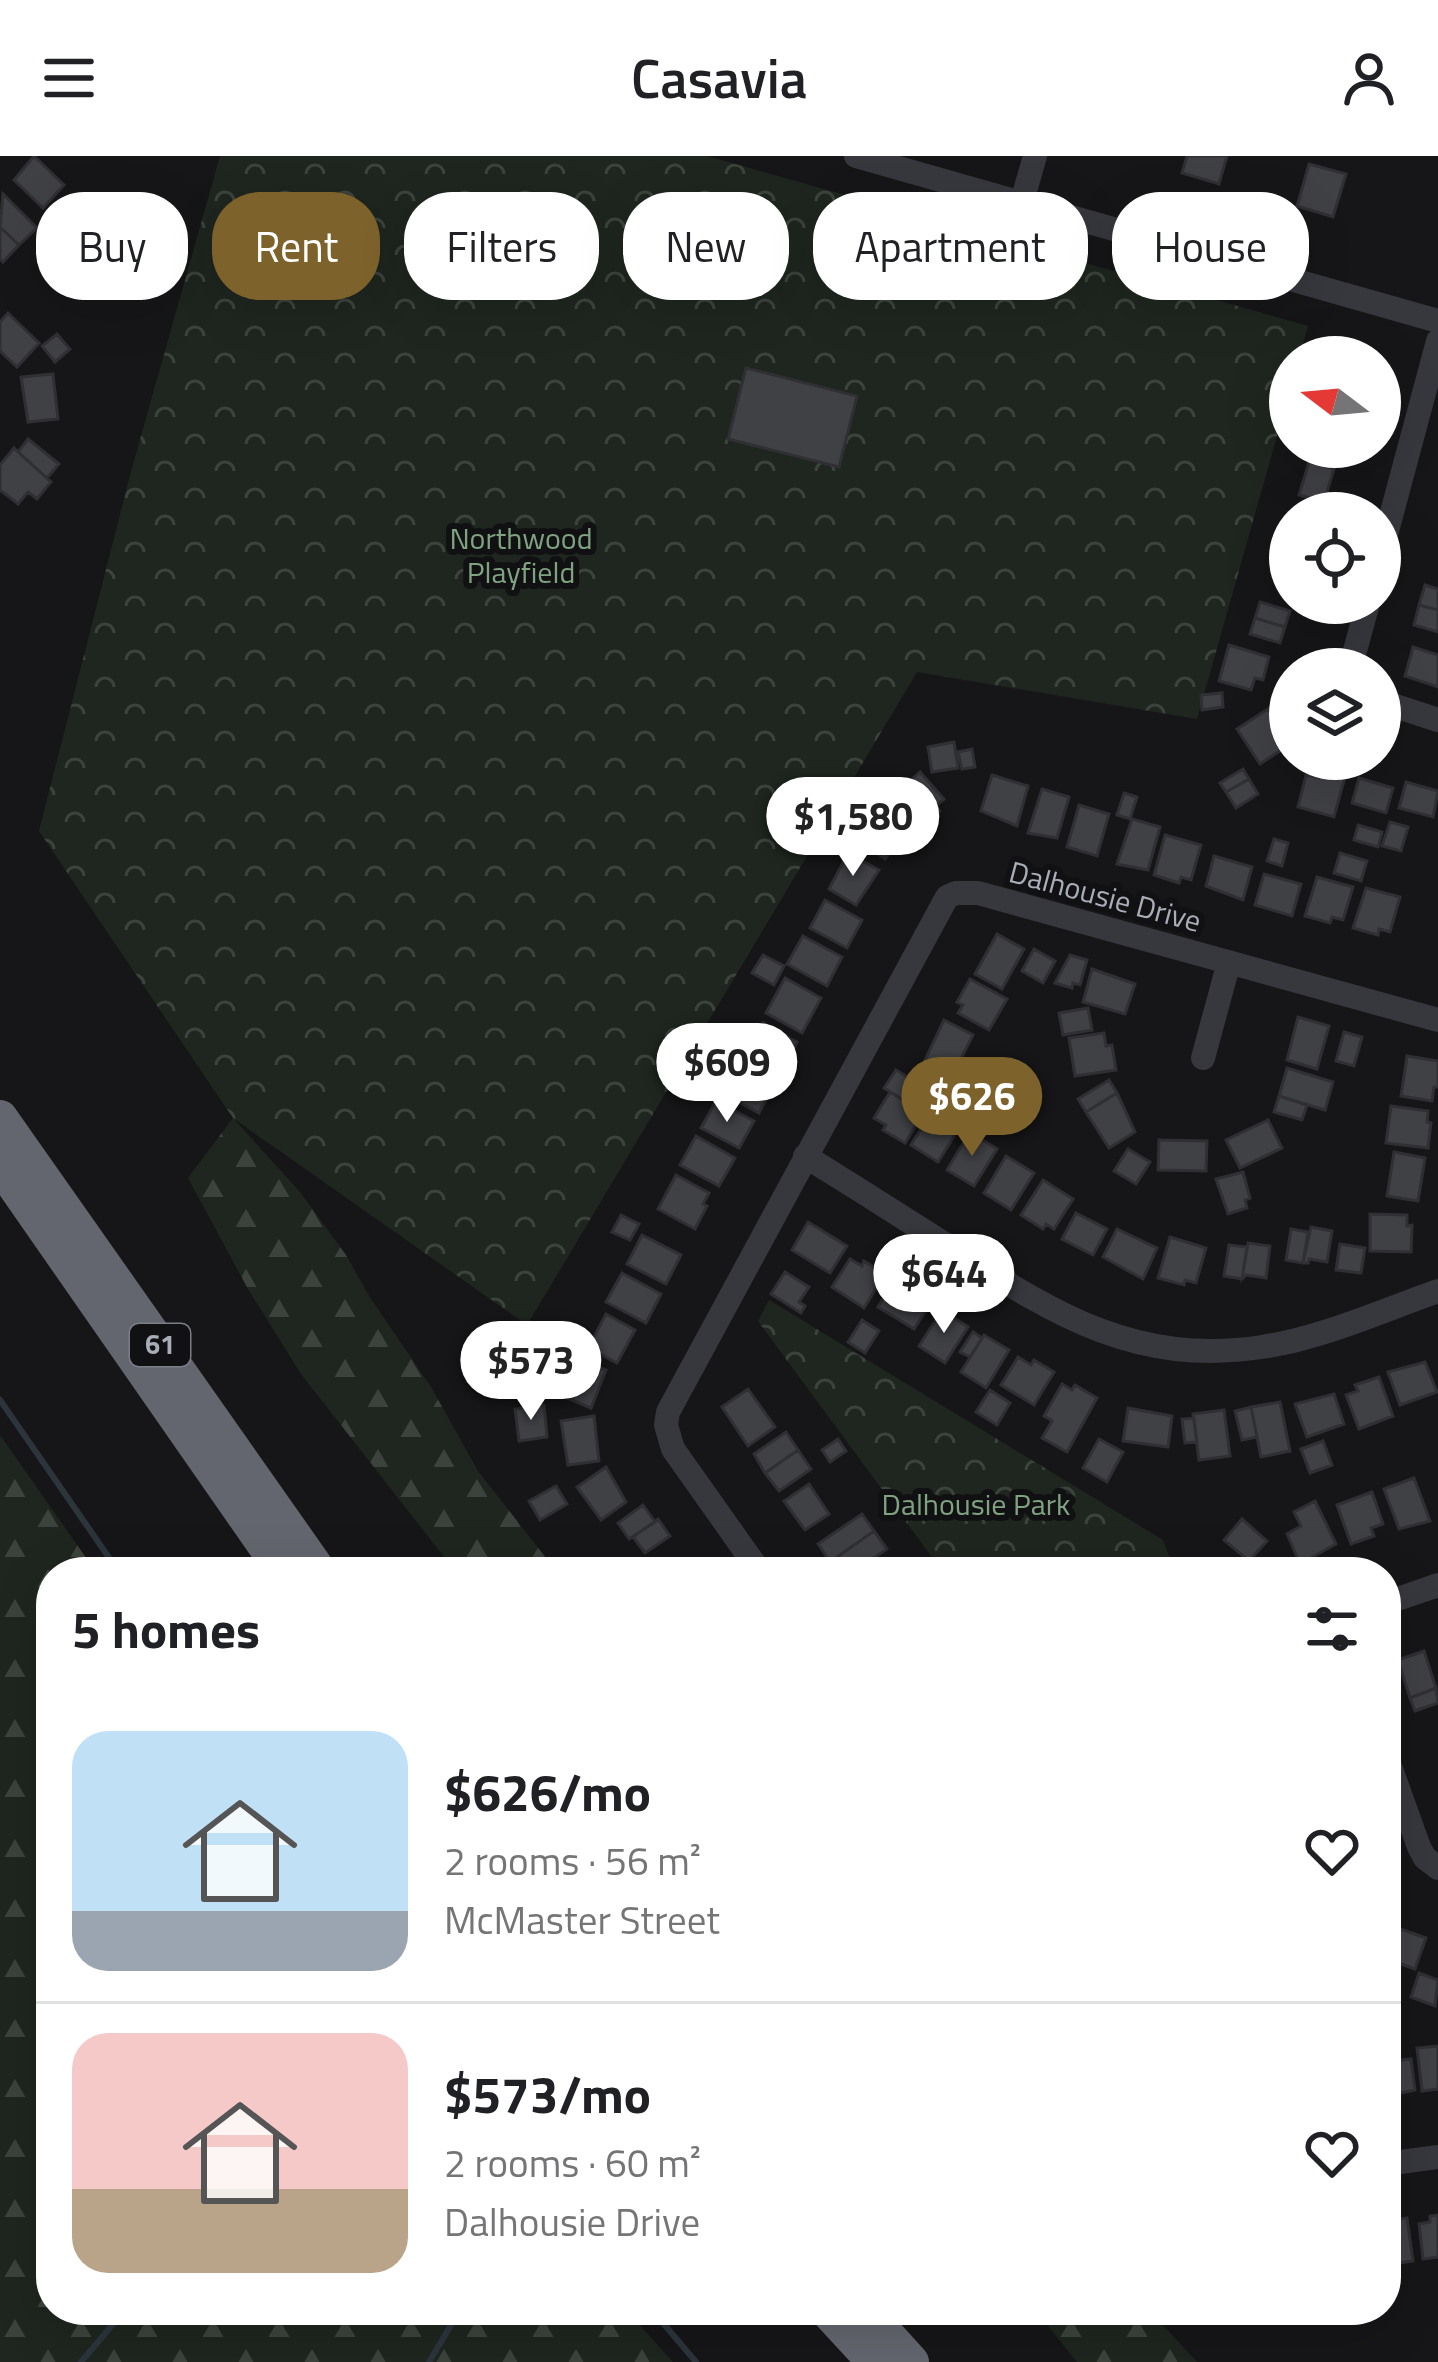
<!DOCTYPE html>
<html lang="en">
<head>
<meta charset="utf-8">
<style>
  body { margin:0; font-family:"Titillium Web",sans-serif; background:#f6f6f6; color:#202124; height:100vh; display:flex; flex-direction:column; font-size:45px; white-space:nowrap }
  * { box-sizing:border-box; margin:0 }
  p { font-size:39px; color:#757577 }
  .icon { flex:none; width:66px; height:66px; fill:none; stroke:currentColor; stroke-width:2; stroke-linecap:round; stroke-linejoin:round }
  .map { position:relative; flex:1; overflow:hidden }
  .drawer { position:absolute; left:36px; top:1401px; width:1365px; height:768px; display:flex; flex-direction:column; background:#fff; border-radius:48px; box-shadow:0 12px 48px #0002 }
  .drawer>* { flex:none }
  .banner { position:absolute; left:36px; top:36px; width:1368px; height:108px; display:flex; gap:24px }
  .needle { width:78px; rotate:286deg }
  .controls { position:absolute; left:1269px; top:180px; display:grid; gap:24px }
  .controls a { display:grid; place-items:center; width:132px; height:132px; border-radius:50%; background:#fff; box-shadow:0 12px 48px #0002; font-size:60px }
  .price { position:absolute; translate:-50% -102px; padding:0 27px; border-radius:42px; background:#fff; color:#222; font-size:39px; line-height:78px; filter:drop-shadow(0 3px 6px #0008) }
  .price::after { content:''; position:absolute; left:50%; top:72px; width:36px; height:27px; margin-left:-18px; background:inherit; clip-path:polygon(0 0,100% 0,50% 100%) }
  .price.on { background:#7e622b; color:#fff }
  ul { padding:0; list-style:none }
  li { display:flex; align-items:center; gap:36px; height:300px; padding:0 36px }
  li+li { border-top:3px solid #e0e0e0 }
  li span { display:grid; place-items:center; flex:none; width:336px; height:240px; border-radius:36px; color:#555 }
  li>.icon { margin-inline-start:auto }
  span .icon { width:144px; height:144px; fill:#fffc; stroke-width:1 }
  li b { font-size:51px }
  h2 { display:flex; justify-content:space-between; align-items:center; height:144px; padding:0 36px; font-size:51px }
  .chip { padding:0 42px; border-radius:48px; background:#fff; box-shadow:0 12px 48px #0002; font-size:42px; line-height:108px }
  .chip.on { background:#7e622b; color:#fff }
  header { display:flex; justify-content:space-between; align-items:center; height:156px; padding:0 36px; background:#fff; font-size:54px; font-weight:600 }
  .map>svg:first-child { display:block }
  .forest { fill:url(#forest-firs) }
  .park { fill:url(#park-crowns) }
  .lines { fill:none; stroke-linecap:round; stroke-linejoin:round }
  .stream { stroke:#2c353c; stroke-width:6 }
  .building { fill:#404145; stroke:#303034; stroke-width:3 }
  .minor { stroke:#37383d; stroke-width:24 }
  .highway { stroke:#63666e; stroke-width:36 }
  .labels { text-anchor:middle; stroke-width:12; stroke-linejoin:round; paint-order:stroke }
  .shield { fill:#111113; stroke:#7b7e86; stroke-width:3 }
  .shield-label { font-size:27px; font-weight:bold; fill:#a8adb8 }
  .park-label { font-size:30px; fill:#7fa381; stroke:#111113 }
  .street-label { font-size:30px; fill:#a8adb8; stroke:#111113 }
</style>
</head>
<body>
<header><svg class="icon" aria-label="menu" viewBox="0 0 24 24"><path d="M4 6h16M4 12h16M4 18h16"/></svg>Casavia<svg class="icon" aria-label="person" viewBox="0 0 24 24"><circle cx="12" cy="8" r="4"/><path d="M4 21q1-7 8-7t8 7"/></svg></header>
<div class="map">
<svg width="1438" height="2206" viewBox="0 0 1438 2206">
  <defs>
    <pattern id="forest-firs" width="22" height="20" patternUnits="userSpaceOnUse" patternTransform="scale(3)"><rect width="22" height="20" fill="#1e261f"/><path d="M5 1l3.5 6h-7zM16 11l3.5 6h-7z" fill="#3c433d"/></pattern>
    <pattern id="park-crowns" width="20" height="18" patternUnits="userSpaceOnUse" patternTransform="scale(3)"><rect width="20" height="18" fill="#1e261f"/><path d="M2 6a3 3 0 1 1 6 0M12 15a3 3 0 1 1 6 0" fill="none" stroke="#3c433d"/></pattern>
  </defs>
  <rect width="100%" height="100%" fill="#161618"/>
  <!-- forest -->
  <path class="forest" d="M233,962L300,1036L346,1099L369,1140L431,1231L478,1315L557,1416H456L301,1218L248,1133L188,1022Z
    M0,1279L96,1416H51V2154H626L673,2206H0Z
    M1035,2154H1149L1197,2206H1077Z"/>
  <!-- park -->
  <path class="park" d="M220,0H707L1308,170L1299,201H1290V234L1197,563L917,516L527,1169L233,962L39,675L132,312Z
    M769,1144L1163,1384L1175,1416H943L758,1165Z"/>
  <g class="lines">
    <!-- stream -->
    <path class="stream" d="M0,1244L119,1416
      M652,2154L696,2206
      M81,2206L125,2154
      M429,2206L460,2154"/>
  </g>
  <!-- building -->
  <path class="building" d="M34,0L64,29L43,52L14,24Z
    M1187,0H1227L1219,28L1182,17Z
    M1309,8L1346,18L1333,61L1297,50Z
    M3,38L37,72L19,89L0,71Z
    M0,71L19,89L3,106L0,103Z
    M8,157L39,187L17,211L0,195V166Z
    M57,178L70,193L55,206L42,190Z
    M746,212L857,240L839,311L728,283Z
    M53,218L58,263L28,266L21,221Z
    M28,283L59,308L47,322L18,296Z
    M14,292L51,326L37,343L28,336L18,348L0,334V309Z
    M1309,306L1334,313L1324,346L1299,339Z
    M1425,429L1438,433V454L1419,449Z
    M1260,446L1290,455L1285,471L1255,462Z
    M1419,449L1438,454V476L1414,469Z
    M1255,462L1285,471L1280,487L1250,478Z
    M1229,489L1269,501L1263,524L1255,522L1251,534L1219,525Z
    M1413,491L1438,499V531L1405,520Z
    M1222,537L1223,551L1202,554L1201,539Z
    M1268,553L1282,575L1277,578L1286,591L1260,608L1237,573Z
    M954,586L958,612L932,616L928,591Z
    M972,593L975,611L962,613L958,596Z
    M1243,613L1249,623L1226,636L1220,627Z
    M1321,614L1345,621L1334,661L1298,651L1306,619L1319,622Z
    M920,616L944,643L936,650L940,655L921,672L894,639Z
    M992,619L1028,630L1017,670L981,655Z
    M1359,622L1393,632L1386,657L1352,647Z
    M1249,623L1258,638L1236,652L1226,636Z
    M1406,626L1438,635L1433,661L1399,652Z
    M1042,633L1069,641L1057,682L1028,677Z
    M1124,637L1137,641L1130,663L1117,659Z
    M1079,649L1109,658L1097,700L1067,691Z
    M867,654L904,679L885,703L850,678Z
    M1132,663L1160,671L1148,714L1117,708Z
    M1390,666L1408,671L1401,695L1382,690Z
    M1358,669L1382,676L1378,691L1354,684Z
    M822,676L837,684L831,696L815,688Z
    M1165,679L1201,689L1191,724L1181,721L1179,727L1154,719Z
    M1274,683L1288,687L1282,710L1267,705Z
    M848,697L879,714L856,749L829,733Z
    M1340,697L1367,705L1361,725L1334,717Z
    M1214,700L1252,711L1243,744L1206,730Z
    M1264,718L1301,728L1292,760L1255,749Z
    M1317,721L1353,731L1343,764L1332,761L1330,767L1305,760Z
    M1366,732L1400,741L1390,776L1379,773L1378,779L1353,772Z
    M825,744L862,764L847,792L810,772Z
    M997,778L1024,793L1002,833L975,818Z
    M803,780L842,801L827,830L787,808Z
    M1034,793L1055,805L1043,827L1022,815Z
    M763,799L784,810L774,829L752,817Z
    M1070,799L1087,804L1080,829L1073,827L1072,832L1055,827Z
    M1092,813L1135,828L1125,858L1083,846Z
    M785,822L821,842L802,877L766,857Z
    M970,823L1007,843L989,874L958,857L963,849L957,846Z
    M1088,852L1092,874L1063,879L1059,857Z
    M1298,861L1329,870L1317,913L1287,904Z
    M944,864L973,879L953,918L925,904Z
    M763,867L797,886L786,907L780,904L773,917L744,900Z
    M1344,876L1362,881L1354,910L1336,905Z
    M1104,877L1106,890L1112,889L1116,914L1075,920L1069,882Z
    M1407,900L1438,905V931H1434L1432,945L1401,940Z
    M737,909L774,929L759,957L721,937Z
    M1287,912L1333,926L1325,954L1279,940Z
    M896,914L925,932L913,950L884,932Z
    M1109,924L1117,937L1086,956L1078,943Z
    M890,936L913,950L916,946L926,952L905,987L883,974L886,969L874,962Z
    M1117,937L1135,976L1109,992L1086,956Z
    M1279,940L1307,949L1302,964L1274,956Z
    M716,945L754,965L739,992L701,972Z
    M987,947L994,951L982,974L974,969Z
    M1391,950L1428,955L1427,966L1431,967L1428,992L1386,987Z
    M934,952L961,969L938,1006L911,989Z
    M1268,964L1282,992L1240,1012L1226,984Z
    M970,976L997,993L974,1030L947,1014Z
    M696,980L735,1002L719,1030L680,1009Z
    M1159,984L1207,985L1206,1015L1158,1014Z
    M1128,993L1150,1006L1136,1028L1114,1015Z
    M1394,996L1425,1002L1418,1045L1387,1040Z
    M1006,1000L1034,1017L1011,1054L984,1037Z
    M1243,1016L1250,1042L1245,1044L1247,1052L1228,1058L1216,1023Z
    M676,1019L709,1037L703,1048L707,1050L695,1073L658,1053Z
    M1043,1024L1073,1043L1054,1073L1046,1068L1043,1073L1021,1059Z
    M1076,1057L1107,1073L1093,1099L1062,1083Z
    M1370,1058L1407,1059V1070L1412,1069L1411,1096L1370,1095Z
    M621,1059L639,1068L630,1084L612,1076Z
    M808,1066L847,1090L830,1117L792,1094Z
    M1311,1071L1332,1075L1327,1106L1309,1103L1308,1107H1303Z
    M1117,1073L1157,1092L1143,1123L1103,1101Z
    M1291,1073L1308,1076L1303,1107L1286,1104Z
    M642,1079L681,1099L666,1128L627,1108Z
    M1170,1081L1206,1092L1196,1127L1185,1124L1184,1129L1158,1122Z
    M1248,1087L1270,1090L1266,1122L1246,1119L1242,1123Z
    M1340,1088L1365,1092L1361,1117L1336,1114Z
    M1229,1089L1247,1091L1242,1123L1224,1120Z
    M850,1103L862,1110L864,1105L885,1118L864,1152L832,1131Z
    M785,1116L809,1131L799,1146L805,1150L801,1157L771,1138Z
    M622,1117L661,1138L646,1167L606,1146Z
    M894,1124L931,1147L914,1173L878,1151Z
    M942,1154L968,1171L945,1207L919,1190Z
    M606,1158L635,1174L617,1207L588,1192Z
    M862,1164L879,1175L865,1197L848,1186Z
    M973,1176L982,1182L970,1201L960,1196Z
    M552,1177L576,1191L569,1204L544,1191Z
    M984,1179L1009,1194L986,1232L961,1216Z
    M1018,1201L1031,1209L1034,1204L1054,1216L1034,1249L1001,1229Z
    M577,1202L606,1214L591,1252L562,1240Z
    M1425,1206L1437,1236L1400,1249L1388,1216Z
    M1379,1221L1393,1260L1359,1273L1346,1239L1358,1235L1355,1229Z
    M1062,1228L1072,1234L1075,1229L1097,1242L1067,1296L1042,1282L1052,1265L1044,1260Z
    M748,1233L775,1271L748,1290L722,1251Z
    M990,1234L1010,1247L997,1269L976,1256Z
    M1334,1238L1344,1268L1307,1281L1295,1248Z
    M1280,1246L1290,1295L1261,1301L1251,1251Z
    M544,1249L547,1281L519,1285L515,1253Z
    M1251,1251L1257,1281L1242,1284L1235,1255Z
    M1128,1252L1172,1260L1168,1291L1123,1285Z
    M1224,1254L1230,1300L1199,1304L1193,1258Z
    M594,1260L599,1305L568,1309L561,1265Z
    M1194,1262L1197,1286L1185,1287L1182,1263Z
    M786,1276L798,1294L765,1317L754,1298Z
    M838,1283L846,1295L830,1306L822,1294Z
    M1099,1283L1123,1296L1107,1326L1083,1312Z
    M1323,1285L1332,1309L1310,1317L1301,1293Z
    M798,1294L811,1313L779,1335L765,1317Z
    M606,1311L626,1346L601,1364L577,1331Z
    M1414,1322L1430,1365L1399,1373L1384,1333Z
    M809,1328L829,1358L805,1374L784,1345Z
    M556,1330L567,1348L540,1364L529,1345Z
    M1372,1336L1383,1368L1371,1372L1374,1380L1351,1388L1337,1349Z
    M1315,1345L1336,1388L1300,1408L1287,1378L1301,1370L1294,1356Z
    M643,1349L655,1366L629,1383L618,1367Z
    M862,1358L874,1375L830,1406L818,1388Z
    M658,1363L670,1380L645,1397L633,1381Z
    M1242,1363L1267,1385L1249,1405L1224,1384Z
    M874,1375L887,1393L854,1416H837L830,1406Z
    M1424,1495L1436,1532L1410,1542L1398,1504Z
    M1436,1532L1438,1547L1415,1555L1410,1542Z
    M1389,1769L1426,1782L1415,1813L1386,1803Z
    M1419,1817L1438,1824L1435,1850L1411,1841Z
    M1438,1890V1933L1422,1935L1417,1892Z
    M1411,1903L1415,1934L1386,1940V1906Z
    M1438,2059V2101L1423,2103L1419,2068L1430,2066V2060Z
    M1407,2062L1413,2105L1386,2109V2065Z"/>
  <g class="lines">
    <!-- minor -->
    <path class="minor" d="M856,0L1438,165
      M1021,49L1035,0
      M1380,401L1438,185
      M1350,513L1368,447
      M1380,545L1438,564
      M1203,902L1229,806
      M805,1000C855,1031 904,1062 954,1094C1055,1158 1135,1210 1262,1191C1322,1182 1381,1155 1438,1135
      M760,1416L673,1293L666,1269L668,1256L947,741L956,737H978L1438,864
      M1386,1447L1438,1429
      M1386,1599L1419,1691L1425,1702L1438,1712
      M1386,2008L1438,2001"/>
    <!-- highway -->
    <path class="highway" d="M0,962L319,1416
      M0,1008L284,1416
      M827,2154L875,2206
      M864,2154L911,2206"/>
  </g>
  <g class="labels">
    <!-- shield labels -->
    <rect class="shield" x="130" y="1168" width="60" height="42" rx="9"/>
    <g class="shield-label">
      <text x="160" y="1198">61</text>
    </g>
    <!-- park labels -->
    <g class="park-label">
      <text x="521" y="393">Northwood<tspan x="521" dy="34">Playfield</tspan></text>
      <text x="976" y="1359">Dalhousie Park</text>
    </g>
    <!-- street labels -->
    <g class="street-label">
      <text transform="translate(1105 741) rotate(15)" y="10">Dalhousie Drive</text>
    </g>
  </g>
</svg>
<div class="controls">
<a><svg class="needle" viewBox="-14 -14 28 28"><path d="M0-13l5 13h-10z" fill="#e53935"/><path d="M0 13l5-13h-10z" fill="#757577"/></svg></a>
<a><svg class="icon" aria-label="locate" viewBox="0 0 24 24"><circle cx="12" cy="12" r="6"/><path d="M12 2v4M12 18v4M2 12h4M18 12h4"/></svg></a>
<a><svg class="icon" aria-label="layers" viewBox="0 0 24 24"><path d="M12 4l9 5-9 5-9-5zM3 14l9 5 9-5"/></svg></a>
</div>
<b class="price" style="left:853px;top:723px">$1,580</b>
<b class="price" style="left:727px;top:969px">$609</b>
<b class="price on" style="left:972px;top:1003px">$626</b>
<b class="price" style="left:944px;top:1180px">$644</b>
<b class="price" style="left:531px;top:1267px">$573</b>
<div class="banner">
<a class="chip">Buy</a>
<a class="chip on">Rent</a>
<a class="chip">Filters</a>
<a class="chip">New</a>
<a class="chip">Apartment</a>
<a class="chip">House</a>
</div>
<section class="drawer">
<h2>5 homes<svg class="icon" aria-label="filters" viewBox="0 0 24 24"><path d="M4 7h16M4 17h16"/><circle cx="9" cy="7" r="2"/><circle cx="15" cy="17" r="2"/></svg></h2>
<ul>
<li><span style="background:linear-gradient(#bfe0f5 75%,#9aa5b1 0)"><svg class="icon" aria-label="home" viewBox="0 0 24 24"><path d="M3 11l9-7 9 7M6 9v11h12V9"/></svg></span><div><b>$626/mo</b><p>2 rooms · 56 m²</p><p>McMaster Street</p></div><svg class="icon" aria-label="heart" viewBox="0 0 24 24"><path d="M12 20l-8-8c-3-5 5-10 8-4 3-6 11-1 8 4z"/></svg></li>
<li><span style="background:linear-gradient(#f6c9c9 65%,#b9a48a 0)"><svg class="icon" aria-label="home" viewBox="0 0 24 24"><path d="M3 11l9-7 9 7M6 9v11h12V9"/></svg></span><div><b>$573/mo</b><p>2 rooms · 60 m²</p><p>Dalhousie Drive</p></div><svg class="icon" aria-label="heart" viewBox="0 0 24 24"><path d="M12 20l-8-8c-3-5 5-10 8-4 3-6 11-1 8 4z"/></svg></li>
</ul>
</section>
</div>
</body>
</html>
